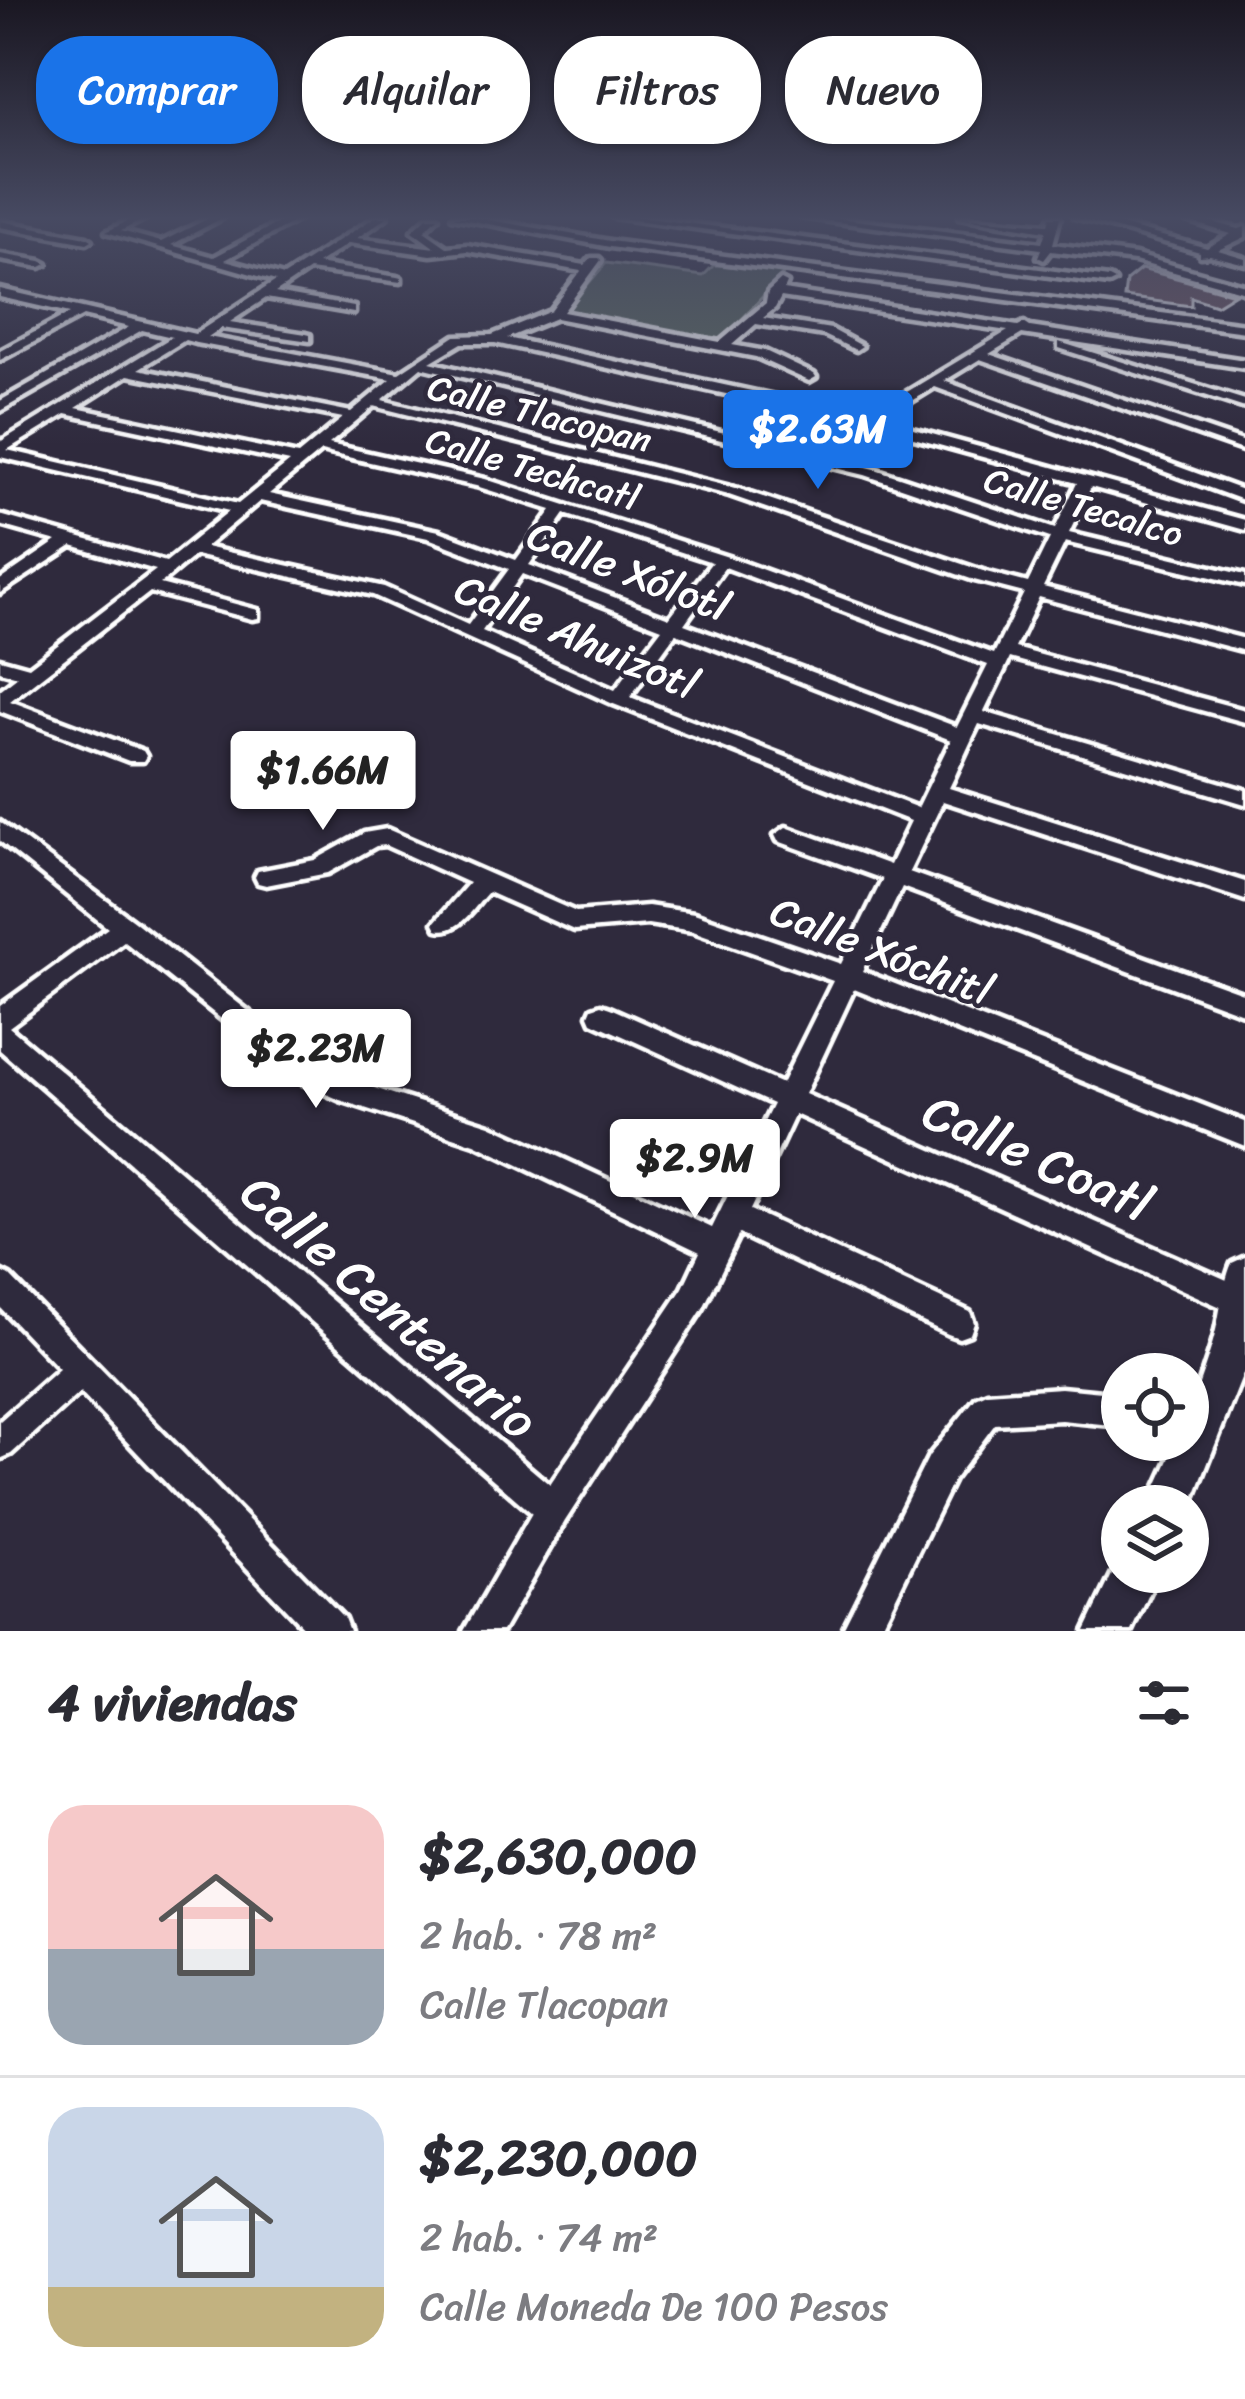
<!DOCTYPE html>
<html lang="es">
<head>
<meta charset="utf-8">
<style>
  body { margin:0; font-family:Sriracha,sans-serif; background:#f2f2f3; color:#2b2b33; height:100vh; display:flex; flex-direction:column; font-size:45px; white-space:nowrap }
  * { box-sizing:border-box; margin:0 }
  p { font-size:39px; color:#7c7c81 }
  .icon { flex:none; width:66px; height:66px; fill:none; stroke:currentColor; stroke-width:2; stroke-linecap:round; stroke-linejoin:round }
  .map { position:relative; height:1631px; overflow:hidden }
  .details { display:flex; flex-direction:column; background:#fff; flex:1 }
  .details>* { flex:none }
  .banner { position:absolute; left:36px; top:36px; width:1173px; height:108px; display:flex; gap:24px }
  .fabs { position:absolute; left:1101px; top:1353px; display:grid; gap:24px }
  .fabs a { display:grid; place-items:center; width:108px; height:108px; border-radius:50%; background:#fff; box-shadow:0 3px 9px #0004; font-size:60px }
  .price { position:absolute; translate:-50% -102px; padding:0 27px; border-radius:12px; background:#fff; color:#222; font-size:39px; line-height:78px; filter:drop-shadow(0 3px 6px #0008) }
  .price::after { content:''; position:absolute; left:50%; top:72px; width:36px; height:27px; margin-left:-18px; background:inherit; clip-path:polygon(0 0,100% 0,50% 100%) }
  .price.on { background:#1a73e8; color:#fff }
  ul { padding:0; list-style:none }
  li { display:flex; align-items:center; gap:36px; height:300px; padding:0 48px }
  li+li { border-top:3px solid #e1e1e2 }
  li span { display:grid; place-items:center; flex:none; width:336px; height:240px; border-radius:36px; color:#555 }
  li>.icon { margin-inline-start:auto }
  span .icon { width:144px; height:144px; fill:#fffc; stroke-width:1 }
  li b { font-size:51px }
  h2 { display:flex; justify-content:space-between; align-items:center; height:144px; padding:0 48px; font-size:51px }
  .chip { padding:0 42px; border-radius:48px; background:#fff; box-shadow:0 3px 9px #0004; font-size:42px; line-height:108px }
  .chip.on { background:#1a73e8; color:#fff }
  .map>svg:first-child { display:block }
  .green { fill:#5a685e; stroke:#acb4ae; stroke-width:3 }
  .building { fill:#6e5661; stroke:#fff; stroke-width:3 }
  .lines { fill:none; stroke-linecap:round; stroke-linejoin:round }
  .minor-casing { stroke:#fff; stroke-width:9 }
  .major-casing { stroke:#fff; stroke-width:9 }
  .minor { fill:#2f2a3d; fill-rule:evenodd }
  .major { fill:#2f2a3d; fill-rule:evenodd }
  .labels { text-anchor:middle; stroke-width:9; stroke-linejoin:round; paint-order:stroke }
  .far-street-label { font-size:36px; fill:#fff; stroke:#2f2a3d }
  .street-label { font-size:42px; fill:#fff; stroke:#2f2a3d }
  .near-street-label { font-size:51px; fill:#fff; stroke:#2f2a3d }
</style>
</head>
<body>
<div class="map">
<svg width="1245" height="1631" viewBox="0 0 1245 1631">
  <rect width="100%" height="100%" fill="#2f2a3d"/>
  <filter id="ink" filterUnits="userSpaceOnUse"><feTurbulence type="fractalNoise" baseFrequency=".00833" numOctaves="2"/><feDisplacementMap in="SourceGraphic" scale="24" xChannelSelector="R" yChannelSelector="G"/><feConvolveMatrix kernelMatrix="1 2 1 2 8 2 1 2 1" color-interpolation-filters="sRGB"/></filter>
  <g filter="url(#ink)">
    <!-- green -->
    <path class="green" d="M606,263L703,276L714,265L787,270L720,343L564,312Z"/>
    <!-- building -->
    <path class="building" d="M1141,269L1188,281L1234,294L1216,305L1191,297V306L1124,297L1126,281Z"/>
    <g class="lines">
      <defs>
        <path id="minor" d="M135,217H148L121,231L161,242L211,217H224L171,245L214,257L289,217H302L225,260L284,276L375,217H387L357,238L435,248L412,231L427,217H438L424,231L447,247L467,245L585,265L591,258H599L601,260L563,312L720,342L766,303L768,292L781,280L787,283L784,290L1018,326L1024,323L1030,327L1245,360V368L1022,334L989,354L1245,442V451L980,359L944,381L1245,491V501L935,387L881,420L1245,520V530L1091,487L1069,533L1245,575V585L1065,542L1043,587L1245,639V651L1039,597L1015,648L1245,710V722L1010,658L984,712L1245,790V804L979,724C969,744 960,765 949,788L1245,882V900L943,801L909,872L1245,994V1014L902,887L862,971L1245,1122V1146L854,989L805,1094L1245,1288V1318L795,1114L750,1210L970,1312L974,1323L970,1334L959,1338L948,1334L739,1234L703,1308L565,1521L502,1631H464L532,1513L0,1050V1006L108,928L0,841V822L134,921L318,1066L346,1079L490,1125L712,1228L773,1104L592,1022L589,1015L592,1008L601,1005L610,1008L782,1084L833,981L693,931L648,924L574,930L488,892C474,907 458,935 437,929L434,923L469,883L385,845L376,846L328,873L266,885L258,883L255,877L258,871L315,860L364,833L387,829L576,912L648,906L694,913L841,964L883,879L778,841L775,835L786,827L890,865L911,821L611,703L373,595L195,555L160,584L258,610V618L252,619L150,592L10,701L143,751L146,756L143,761H129L0,711V690L18,676L0,671V659L29,667L156,570L72,546L0,593V580L57,541L0,525V515L166,562L229,511L0,457V442L172,337L142,330L0,411V401L129,327L83,316L0,360V351L70,313L0,297V289L195,334L276,281L106,232ZM349,243L431,255L467,251L581,271L551,311L492,335L455,336L399,373L208,337L221,328L310,341V335L306,334L230,322L266,298L354,313V307L275,293L309,270L401,282V278L397,277L317,264ZM781,297L1008,331L867,416L507,338L556,318L756,357L809,381L816,377L814,374L765,351L732,345L756,324L824,335L856,350L862,346L831,329L763,318L775,308ZM185,340L196,343L391,379L351,412L138,369ZM462,343H495L866,425L1077,483L1055,529L875,469L430,362ZM421,367L865,475L1050,538L1028,583L986,572L739,489L382,400ZM128,375L343,418L298,455L76,408ZM374,406L729,495L974,580L1024,593L994,654L728,557L485,479L329,444ZM66,414L290,462L238,504L7,450ZM321,451L476,486L552,510L516,560L439,531L269,494ZM260,501L428,538L509,569L468,625L384,587L205,547ZM565,514L712,562L669,618L529,565ZM725,567L988,665L957,727L684,624ZM522,574L662,628L615,690L482,631ZM676,633L951,740L918,808L630,697ZM124,941L300,1082L340,1100L475,1144L700,1252L683,1288L550,1485L9,1027Z
          M452,217H474L610,241L1245,324V332L610,247Z
          M613,217H641L1109,278L1115,281L1109,284Z
          M800,217H830L1042,243L1046,231L959,217L1048,224L1050,217H1060L1053,244L1136,255L1245,285V292L1135,261L1051,251L1044,260L1038,257L1041,249Z
          M1074,217H1091L1207,248L1231,234L1176,217H1193L1239,229L1245,227V237L1218,250L1245,258V264L1210,255L1200,256V252Z
          M0,221L87,237L92,240L87,243L0,227Z
          M0,254L41,261L47,264L41,267L0,260Z
          M1059,342L1245,400V408L1059,348Z
          M0,1271L10,1276L344,1618L349,1631H307L80,1392L11,1454L0,1459V1421L59,1369L0,1307Z
          M1061,1388L1122,1394V1426L1061,1420L995,1424L953,1480L879,1631H842L929,1456L976,1398L987,1393Z"/>
        <path id="major" d="M1245,1257V1369L1188,1513V1506H1148L1178,1440H1188C1188,1405 1205,1372 1214,1338C1221,1313 1222,1286 1232,1263Z
          M1121,1556L1122,1572H1159L1132,1631H1085Z"/>
      </defs>
      <!-- minor casing -->
      <use href="#minor" class="minor-casing"/>
      <!-- major casing -->
      <use href="#major" class="major-casing"/>
      <!-- minor -->
      <use href="#minor" class="minor"/>
      <!-- major -->
      <use href="#major" class="major"/>
    </g>
  </g>
  <!-- sky -->
  <linearGradient id="sky" x2="0" y2="1"><stop stop-color="#1a1722"/><stop offset="0.49" stop-color="#474a62"/><stop offset="1" stop-color="#474a62" stop-opacity="0"/></linearGradient>
  <rect width="1245" height="445" fill="url(#sky)"/>
  <g class="labels">
    <!-- far-street labels -->
    <g class="far-street-label">
      <text transform="translate(540 413) rotate(14)" y="13">Calle Tlacopan</text>
      <text transform="translate(533 468) rotate(16)" y="13">Calle Techcatl</text>
      <text transform="translate(1084 506) rotate(16)" y="13">Calle Tecalco</text>
    </g>
    <!-- street labels -->
    <g class="street-label">
      <text transform="translate(629 570) rotate(21)" y="15">Calle Xólotl</text>
      <text transform="translate(577 636) rotate(23)" y="15">Calle Ahuizotl</text>
      <text transform="translate(882 950) rotate(21)" y="15">Calle Xóchitl</text>
    </g>
    <!-- near-street labels -->
    <g class="near-street-label">
      <text transform="translate(1038 1157) rotate(24)" y="18">Calle Coatl</text>
      <text transform="translate(390 1306) rotate(41)" y="18">Calle Centenario</text>
    </g>
  </g>
</svg>
<div class="fabs">
<a><svg class="icon" aria-label="locate" viewBox="0 0 24 24"><circle cx="12" cy="12" r="6"/><path d="M12 2v4M12 18v4M2 12h4M18 12h4"/></svg></a>
<a><svg class="icon" aria-label="layers" viewBox="0 0 24 24"><path d="M12 4l9 5-9 5-9-5zM3 14l9 5 9-5"/></svg></a>
</div>
<b class="price on" style="left:818px;top:492px">$2.63M</b>
<b class="price" style="left:323px;top:833px">$1.66M</b>
<b class="price" style="left:316px;top:1111px">$2.23M</b>
<b class="price" style="left:695px;top:1221px">$2.9M</b>
<div class="banner">
<a class="chip on">Comprar</a>
<a class="chip">Alquilar</a>
<a class="chip">Filtros</a>
<a class="chip">Nuevo</a>
</div>
</div>
<section class="details">
<h2>4 viviendas<svg class="icon" aria-label="filters" viewBox="0 0 24 24"><path d="M4 7h16M4 17h16"/><circle cx="9" cy="7" r="2"/><circle cx="15" cy="17" r="2"/></svg></h2>
<ul>
<li><span style="background:linear-gradient(#f6c9c9 60%,#9aa5b1 0)"><svg class="icon" aria-label="home" viewBox="0 0 24 24"><path d="M3 11l9-7 9 7M6 9v11h12V9"/></svg></span><div><b>$2,630,000</b><p>2 hab. · 78 m²</p><p>Calle Tlacopan</p></div></li>
<li><span style="background:linear-gradient(#c9d6e8 75%,#c2b280 0)"><svg class="icon" aria-label="home" viewBox="0 0 24 24"><path d="M3 11l9-7 9 7M6 9v11h12V9"/></svg></span><div><b>$2,230,000</b><p>2 hab. · 74 m²</p><p>Calle Moneda De 100 Pesos</p></div></li>
</ul>
</section>
</body>
</html>
